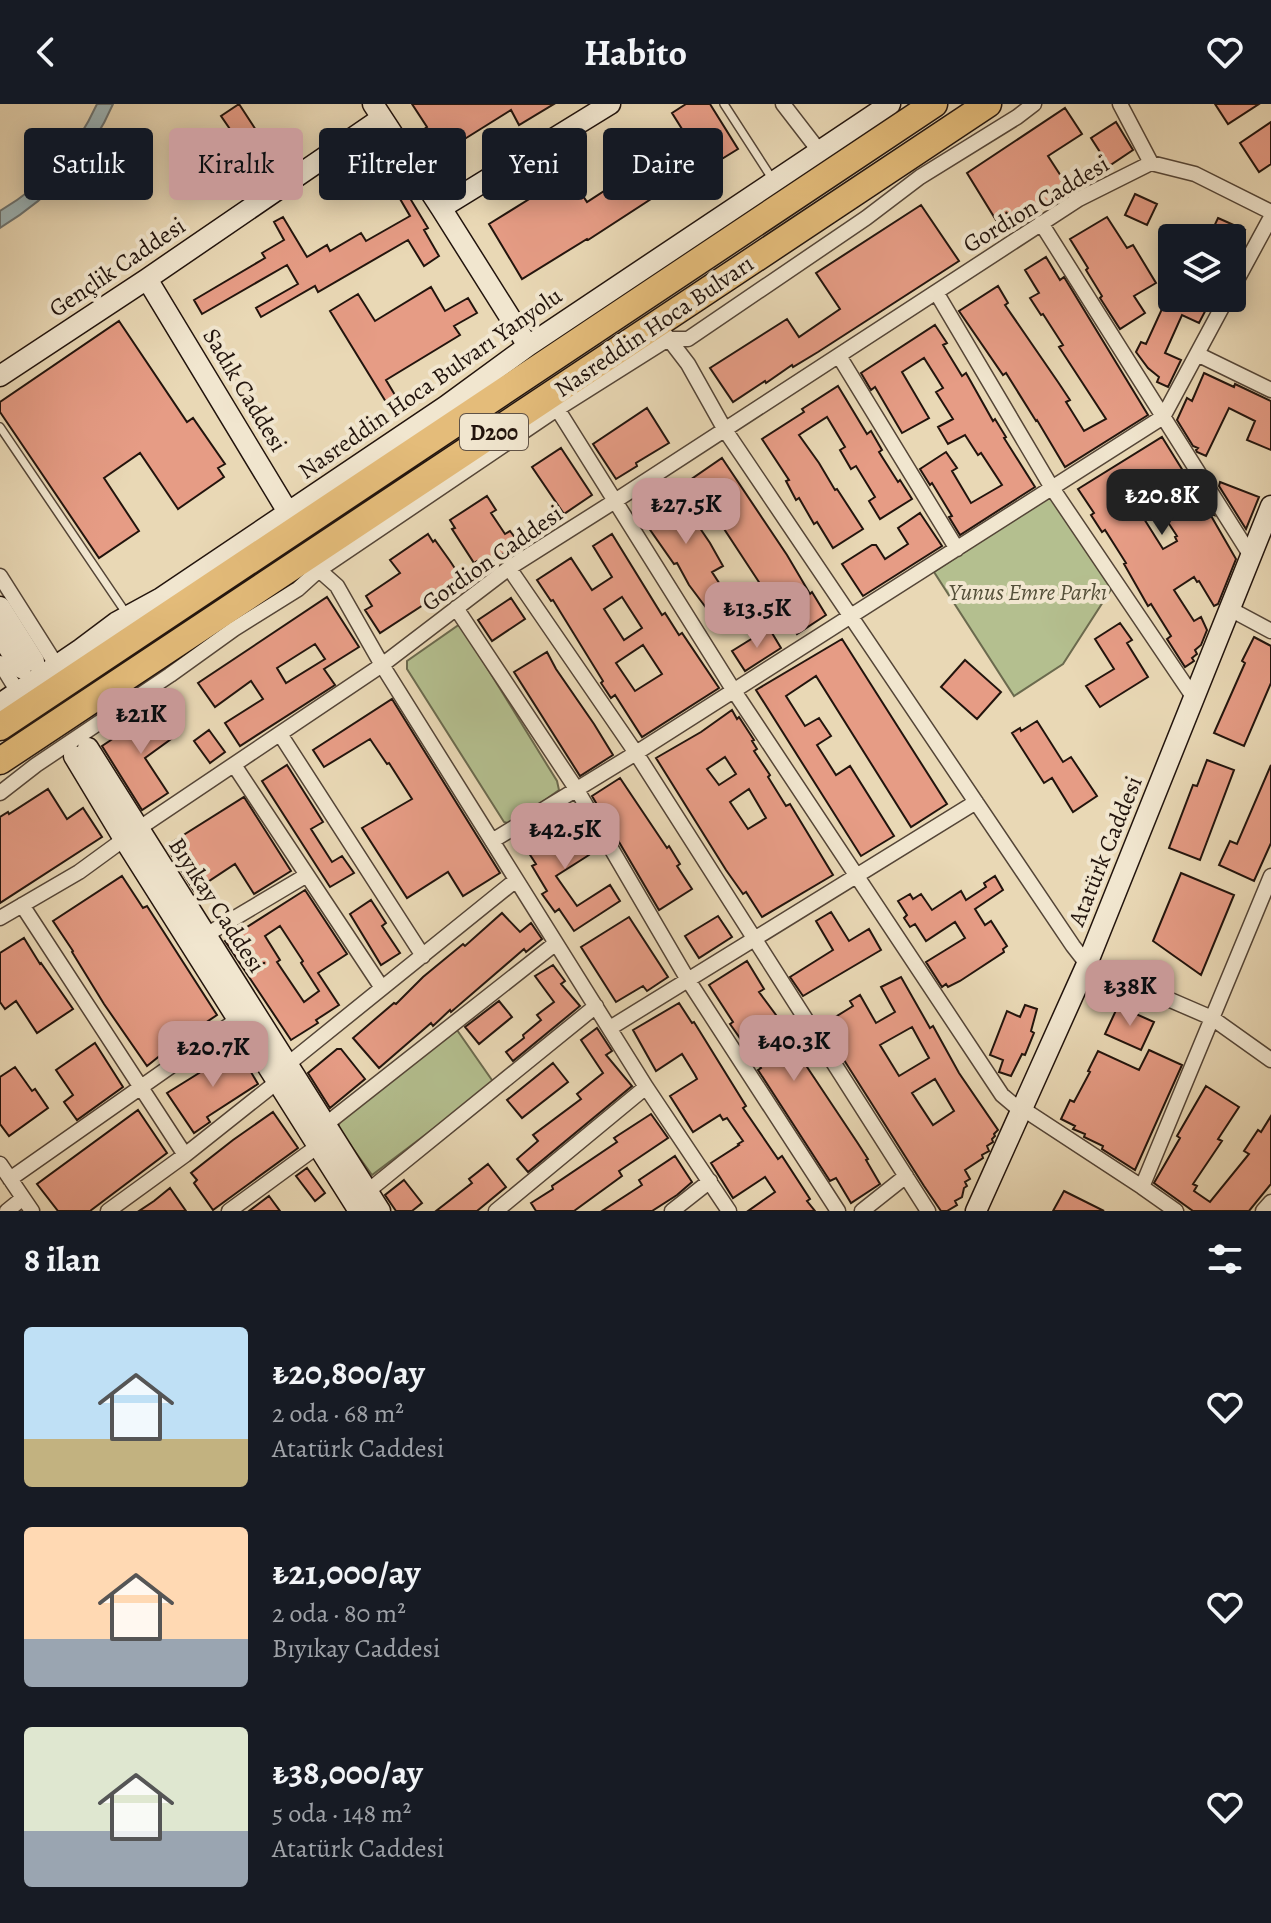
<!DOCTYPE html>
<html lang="tr">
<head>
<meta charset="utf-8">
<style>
  body { margin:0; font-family:Alegreya,serif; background:#242831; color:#f1f3f6; height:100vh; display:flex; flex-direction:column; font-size:30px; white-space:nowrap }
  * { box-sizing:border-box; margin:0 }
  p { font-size:26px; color:#9ea1a6 }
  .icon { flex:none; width:44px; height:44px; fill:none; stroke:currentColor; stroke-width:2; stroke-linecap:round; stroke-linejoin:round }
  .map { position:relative; height:1107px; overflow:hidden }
  .drawer { display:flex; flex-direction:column; background:#171b24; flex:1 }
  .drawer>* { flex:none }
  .top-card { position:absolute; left:24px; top:24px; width:800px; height:72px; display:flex; gap:16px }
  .buttons { position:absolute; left:1158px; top:120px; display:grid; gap:16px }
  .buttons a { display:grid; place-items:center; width:88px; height:88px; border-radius:8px; background:#171b24; box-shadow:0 4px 20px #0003; font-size:40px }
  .price { position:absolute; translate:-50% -68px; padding:0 18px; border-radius:16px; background:#c59692; color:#111; font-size:26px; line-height:52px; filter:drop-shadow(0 2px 4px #0008) }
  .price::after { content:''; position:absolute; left:50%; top:48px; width:24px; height:18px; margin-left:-12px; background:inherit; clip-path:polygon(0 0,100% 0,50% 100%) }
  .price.active { background:#222; color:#fff }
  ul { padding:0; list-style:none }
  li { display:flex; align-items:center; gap:24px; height:200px; padding:0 24px }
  li span { display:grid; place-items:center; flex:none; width:224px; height:160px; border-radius:8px; color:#555 }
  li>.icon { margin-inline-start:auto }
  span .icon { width:96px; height:96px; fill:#fffc; stroke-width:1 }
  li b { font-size:34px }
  h2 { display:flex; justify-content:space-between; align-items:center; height:96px; padding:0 24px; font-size:34px }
  .tag { padding:0 28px; border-radius:8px; background:#171b24; box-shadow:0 4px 20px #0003; font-size:28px; line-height:72px }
  .tag.active { background:#c59692; color:#111 }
  header { display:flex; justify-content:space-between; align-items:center; height:104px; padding:0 24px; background:#171b24; font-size:36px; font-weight:600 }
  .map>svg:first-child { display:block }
  .green { fill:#b4bf8f; stroke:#6b6a4e; stroke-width:2 }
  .water { fill:#9db6b9; stroke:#6c7574; stroke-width:2 }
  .building { fill:#e69c85; stroke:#22140d; stroke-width:2; fill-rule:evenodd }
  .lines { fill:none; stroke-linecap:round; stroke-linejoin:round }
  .lane-casing { stroke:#544537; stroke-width:10 }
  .street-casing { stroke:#544537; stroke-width:17 }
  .secondary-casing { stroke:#22140d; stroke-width:23 }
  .highway-casing { stroke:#22140d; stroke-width:29 }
  .lane { stroke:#f1e6cf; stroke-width:7 }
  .street { stroke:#f1e6cf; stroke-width:14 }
  .secondary { stroke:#f1e6cf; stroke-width:20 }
  .highway { stroke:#e4bc7a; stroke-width:26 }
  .labels { text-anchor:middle; stroke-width:8; stroke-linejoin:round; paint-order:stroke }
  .shield { fill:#f1e6cf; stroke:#605347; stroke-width:2 }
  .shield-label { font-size:22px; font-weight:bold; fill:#22140d }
  .street-label { font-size:24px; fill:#22140d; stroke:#f1e6cf }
  .park-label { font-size:24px; font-style:italic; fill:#55503a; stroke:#f1e6cf }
</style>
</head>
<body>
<header><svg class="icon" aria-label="back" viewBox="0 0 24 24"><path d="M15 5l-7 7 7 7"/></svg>Habito<svg class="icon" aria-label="heart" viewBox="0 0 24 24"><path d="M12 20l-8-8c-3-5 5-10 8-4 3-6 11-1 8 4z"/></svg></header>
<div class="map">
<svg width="1271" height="1107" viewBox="0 0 1271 1107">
  <rect width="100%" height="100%" fill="#e9d8b5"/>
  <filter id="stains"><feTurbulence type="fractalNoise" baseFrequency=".0025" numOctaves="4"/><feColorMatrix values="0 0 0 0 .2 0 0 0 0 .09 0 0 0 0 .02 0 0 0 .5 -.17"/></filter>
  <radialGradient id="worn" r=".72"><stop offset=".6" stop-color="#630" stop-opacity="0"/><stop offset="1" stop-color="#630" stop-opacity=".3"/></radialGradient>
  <!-- green -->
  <path class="green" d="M1051,391L1112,484L1063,560L1014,592L934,468Z
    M460,520L557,677L559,686L511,720L504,718L407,565V557Z
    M457,926L494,979L372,1071L338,1024L341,1014Z"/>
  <!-- water -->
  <path class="water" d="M97,0H113C90,54 50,93 0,124V107C45,80 75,48 97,0Z"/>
  <!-- building -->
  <path class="building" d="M239,0L271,49L254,60L242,43L192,76L184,65L234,31L221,12Z
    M412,0H554L519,21L511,6L439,51L423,26L427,23Z
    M686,0H710L738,45L707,64L705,60L588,136L587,135L522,175L489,120L539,89L541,91L570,72L587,98L687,33L672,9Z
    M1215,0H1259L1228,20Z
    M1065,4L1082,30L1048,52L1070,86L1004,129L967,69Z
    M1116,18L1133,46L1109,62L1091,34Z
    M1271,18V60L1259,68L1240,39Z
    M376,38L428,124L424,126L439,152L424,162L408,136L318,188L315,182L261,213L256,204L298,180L287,161L202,210L194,196L265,154L262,149L284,136L274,118L283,113L307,153L327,141L330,147L361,129L366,137L410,112L393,83L386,88L370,63L333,88L327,80L364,54L360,48Z
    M1135,90L1157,100L1147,121L1125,111Z
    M921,101L959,157L818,248L793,263L792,261L766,279L765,277L733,298L710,264L787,215L799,233L840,205L816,169Z
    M1107,113L1127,144L1133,141L1156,179L1134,192L1145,209L1120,225L1100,194L1102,192L1086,166L1088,164L1070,135Z
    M1218,114L1245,126L1232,152V134H1215L1210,131Z
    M1046,153L1060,176L1064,173L1148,311L1065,363L1037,316L1036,317L1006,269L1003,271L959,207L998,182L1008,199L1005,201L1058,278L1070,296L1066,298L1084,327L1106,315L1059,243L1063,241L1043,210L1041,211L1030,194L1039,189L1025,166Z
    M431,183L445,207L468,194L477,209L454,222L460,231L386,276L404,306L394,311L330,207L358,190L375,217Z
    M1167,194H1212L1199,219L1182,211L1165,249L1181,256L1168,283L1157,278L1159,273L1148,264L1136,248L1141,238L1146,240Z
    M119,217L187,318L193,314L225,360L218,364L224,373L178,405L140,349L104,374L139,427L99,454L0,308V298Z
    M935,221L947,239L943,241L962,272L966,269L993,317L995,315L1006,333L1004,334L1035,383L960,431L949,413L952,412L932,379L930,381L920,365L946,348L957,364L952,367L971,399L1002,381L981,349L978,351L965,331L948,340L938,323L953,315L936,288L943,284L924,254L902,268L929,314L902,329L875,283L871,286L861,269Z
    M1204,269L1234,283L1235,280L1271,297V346L1247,336L1255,317L1229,304L1206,352L1197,348L1196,346L1198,344L1193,342L1177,316L1187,294L1192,297Z
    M838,282L867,330L871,327L882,346L879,348L898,378L900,376L912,395L880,415L869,397L875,393L856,362L851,365L840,346L845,343L827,313L799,331L819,359L835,386L837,385L863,425L833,444L817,418L814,420L799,394L796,396L786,377L789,376L762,335L804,308L802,305Z
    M647,304L669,339L636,359L637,362L616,375L593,340Z
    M1162,333L1208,407L1209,404L1214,411L1210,410L1236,455L1218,500L1214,502L1199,477L1197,478L1194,473L1174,486L1194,517L1201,513L1207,526L1201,541L1195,546L1197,550L1192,554L1194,557L1185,563L1167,535L1171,532L1151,500L1148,502L1124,460L1126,459L1105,426L1102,428L1091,411L1094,409L1078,385ZM1139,374L1177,432L1175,433L1177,437L1163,445L1124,383Z
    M561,344L592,391L564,410L532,363Z
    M722,354L787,451L810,490L812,488L826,511L797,530L778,499L774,501L709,402L708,403L690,376Z
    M1220,378L1259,393L1246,425L1219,382Z
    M674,386L710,439L723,462L712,468L727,491L707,505L689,481L677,459L674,460L639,410Z
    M487,392L496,406L491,409L505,430L510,427L519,439L482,464L477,457L474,459L452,425L455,424L450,416Z
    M920,409L942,442L863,492L842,460L872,441H876L885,455L908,440L898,424Z
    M428,430L433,438L435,436L450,457L458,469L456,471L460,477L380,529L365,506L372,502L366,492L400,469L390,456Z
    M612,430L662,511L665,509L679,531L682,529L719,584L642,633L615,591L611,594L601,579L603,577L553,496L551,497L537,476L571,454L592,486L612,473L593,442ZM622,493L642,524L624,536L604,505ZM643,541L662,570L635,587L616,559Z
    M327,493L359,543L324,565L335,581L240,642L225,619L263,595L251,577L215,603L198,579ZM315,540L325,555L286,579L277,564Z
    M511,494L525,515L492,537L478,516Z
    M1120,519L1132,536L1127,539L1148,573L1100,603L1086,582L1114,565L1095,535Z
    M769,524L781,544L745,567L732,547Z
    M1254,533L1271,542V579L1244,642L1214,629L1245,559L1242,557Z
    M842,535L947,700L911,723L816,572L786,592L805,622L819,614L831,632L817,641L836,671L850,662L894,732L861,752L756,586Z
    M547,548L556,565L594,620L613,651L580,672L514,568Z
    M965,556L1001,588L977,615L941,583Z
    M392,595L500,769L463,792L448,768L407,794L362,724L412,695L389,659L387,660L370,635L324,663L313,646Z
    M159,604L178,630L145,654L168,689L142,706L102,642Z
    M732,606L737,615L739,613L754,636L752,637L757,645L754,647L770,671L768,673L786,702L790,700L833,771L762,813L746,788L743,790L726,766L656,654L701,628ZM725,653L736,670L719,681L707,665ZM749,685L766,714L748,725L730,698Z
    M1037,617L1063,658L1071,653L1097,692L1073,708L1052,674L1044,679L1012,629L1020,624L1021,627Z
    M209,626L225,648L210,659L194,637Z
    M1207,656L1234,666L1200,756L1169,744L1193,681L1197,682Z
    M287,661L323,718L311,725L332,758L342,752L354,769L330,783L262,677Z
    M1271,661V739L1254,777L1219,761L1230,737L1237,740Z
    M620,674L667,744L669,742L680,760L677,762L692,785L659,806L592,692Z
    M48,685L67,715L83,704L102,733L0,799V713L8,708L9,710Z
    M244,693L291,767L254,790L235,760L194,787L166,742Z
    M566,710L589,751L556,772L577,802L610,781L620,797L574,827L559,805L555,808L542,790L547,787L532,762L536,760L521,737Z
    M1181,769L1234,791L1201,871L1153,837Z
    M122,772L143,804L147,802L217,911L177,938L147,962L104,900L72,848L73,847L53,817Z
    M995,772L1003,786L975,805L985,821L991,817L1007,842L1003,845L1004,848L960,877L948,883L946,880L942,883L926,858L965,834L955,818L926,837L915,820L910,823L904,814L907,811L898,797L910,790L913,795L921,790L932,806L961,787L966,796L986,783L984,779Z
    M305,786L347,850L318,869L339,901L316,916L318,919L291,936L225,837ZM280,822L303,857L301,859L319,887L304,898L277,858L280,856L265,832Z
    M371,796L386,819L382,822L400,849L381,861L350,810Z
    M831,808L849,837L869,825L881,846L803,892L790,873L833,846L816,817Z
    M502,809L520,828L531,819L542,835L526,848L524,845L451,908L450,906L433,922L431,919L379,964L353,934L394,899L396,900L423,873L463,840L465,842Z
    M718,812L732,833L699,854L685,832Z
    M629,813L668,873L647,887L643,882L616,898L581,843Z
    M24,834L40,860L41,859L73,905L37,929L16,897L5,905L0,898V849Z
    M747,857L764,885L759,888L776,911L773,913L807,958L805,960L857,1038L868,1055L866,1056L880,1080L851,1099L836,1074L830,1077L758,966L761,964L730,920L733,918L709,881Z
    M553,861L565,877L561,880L580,902L513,957L506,948L524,934L523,931L541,916L537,911L554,898L535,872Z
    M901,873L930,924L933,922L959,969L998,1026L994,1030L995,1032L992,1035L993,1038L987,1042L989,1047L982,1051L983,1054L965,1066L970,1075L965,1078L967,1082L964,1084L962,1093L955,1097L957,1101L947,1107H941L924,1082L837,945L839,944L824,920L853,902L850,897L860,891L876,919L895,908L881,883ZM912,923L929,954L899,972L880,941ZM935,975L954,1007L933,1021L912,989Z
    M499,897L512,913L479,940L465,923Z
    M679,899L692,919L694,918L746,1002L743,1004L778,1055L782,1052L810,1095L807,1097L815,1107H748L775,1088L765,1073L733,1094L711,1059L739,1041L738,1040L743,1037L727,1014L723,1016L720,1011L693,1028L670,992L697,975L695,971L682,950L656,967L633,926Z
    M1025,901L1037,905L1031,927L1034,929L1025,951L1022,950L1011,972L999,968L1003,956L990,951L1007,907L1020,913Z
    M1118,902L1154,918L1141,946L1105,930Z
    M597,924L612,947L606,951L632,982L528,1068L517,1055L538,1037L533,1031L581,995L577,990L603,969L581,936Z
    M95,939L123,983L77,1016L64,998L73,991L56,966Z
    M235,941L258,980L207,1013L210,1018L194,1029L167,989L220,956L217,951Z
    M337,945H341L365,975L330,1004L308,969Z
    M1149,946L1182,961L1135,1066L1102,1045L1103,1042L1084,1033L1085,1030L1073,1025L1075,1022L1061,1015L1070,996L1074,998L1090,968L1088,967L1098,947L1139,966Z
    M553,959L568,978L522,1014L507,996Z
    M15,963L32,987L35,985L48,1004L9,1032L0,1020V973Z
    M1206,982L1239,1003L1218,1035L1222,1037L1193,1080L1197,1082L1194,1087L1210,1098L1249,1050L1244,1047L1258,1026L1261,1028L1271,1012V1080L1249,1107H1193L1154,1079L1180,1034L1177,1032Z
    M138,1006L167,1049L90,1107H58L37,1080Z
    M273,1008L298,1044L213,1106L194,1079L197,1076L191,1069L233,1036Z
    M651,1010L668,1034L619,1067L622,1072L574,1107H536L531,1099L553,1085L552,1082L617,1038L614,1034Z
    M675,1052L692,1078L677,1091L652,1107H602L642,1081L639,1076Z
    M488,1060L506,1083L477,1107H436L472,1079L469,1075Z
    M307,1064L325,1089L315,1097L296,1072Z
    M404,1076L422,1099L412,1107H396L385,1091Z
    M170,1084L186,1107H139L154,1097Z
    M1064,1087L1104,1107H1053Z
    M269,1092L280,1107H249Z"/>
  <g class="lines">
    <defs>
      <path id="lane" d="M724,0L773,76
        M0,323L126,509"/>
      <path id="street" d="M783,0L820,48
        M1120,0L1151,59
        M1041,119L1251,452
        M1232,185L1271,113
        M936,188L1052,384L1194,594
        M665,230L688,260L725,326L1073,842L1087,860L1212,914L1271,956
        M1197,250L1271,286
        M839,252L957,445
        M553,298L734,587L1002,991L1015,1002L1023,1005L1142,1083L1176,1107
        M509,464L636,649L928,1107
        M319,466L337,482L382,561L646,983L729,1107
        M0,472L57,562
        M456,504L577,686L688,876L838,1107
        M1230,505L1271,527
        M0,559L18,588
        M280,630L423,852
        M234,661L382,884
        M0,689L36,661L170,571L234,525L298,485L319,466L557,305L668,235H688L866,114L920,73L1017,13L1034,0
        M492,737L636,649L1163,313L1227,194
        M22,801L185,1051
        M0,814L79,768L138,725L382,561L509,464L615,397L1079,95L1151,59L1195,70L1271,108
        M206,831L307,771
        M610,924L976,698
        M325,1021L556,839
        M0,1060L32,1107
        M10,1075L238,915
        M1142,1083L1271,772
        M368,1087L596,902
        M7,1107L23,1094
        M108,1107L185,1051L277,978L288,960L516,776
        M229,1107L318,1042
        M496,1107L646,983
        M672,1107L710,1077
        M862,1107L906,1072
        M1263,1107L1271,1098"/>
      <path id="secondary" d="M373,0L441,104L528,242
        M441,104L610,0
        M147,175L294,418
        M0,272L147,175L382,14
        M0,503L34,557
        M0,530L21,564
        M0,600L81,545L117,518L161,494L446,302L528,242L890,0
        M88,644L380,1107
        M74,652L124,735L359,1107
        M976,1107L1087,860L1271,402"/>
      <path id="highway" d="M0,623L934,0
        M0,657L988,0"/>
    </defs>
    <!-- lane casing -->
    <use href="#lane" class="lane-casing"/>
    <!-- street casing -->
    <use href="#street" class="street-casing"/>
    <!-- secondary casing -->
    <use href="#secondary" class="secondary-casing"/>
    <!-- highway casing -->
    <use href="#highway" class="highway-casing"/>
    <!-- lane -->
    <use href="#lane" class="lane"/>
    <!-- street -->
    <use href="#street" class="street"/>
    <!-- secondary -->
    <use href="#secondary" class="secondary"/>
    <!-- highway -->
    <use href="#highway" class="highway"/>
  </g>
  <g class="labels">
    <!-- shield labels -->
    <rect class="shield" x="460" y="310" width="68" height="36" rx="6"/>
    <g class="shield-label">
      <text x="494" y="336">D200</text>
    </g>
    <!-- street labels -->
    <g class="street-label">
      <text transform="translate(1036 100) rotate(-31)" y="8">Gordion Caddesi</text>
      <text transform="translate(117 163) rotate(-34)" y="8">Gençlik Caddesi</text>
      <text transform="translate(654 222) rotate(-34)" y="8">Nasreddin Hoca Bulvarı</text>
      <text transform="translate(430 279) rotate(-35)" y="8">Nasreddin Hoca Bulvarı Yanyolu</text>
      <text transform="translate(245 286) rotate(59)" y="8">Sadık Caddesi</text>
      <text transform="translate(492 454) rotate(-35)" y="8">Gordion Caddesi</text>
      <text transform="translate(1105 747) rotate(-68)" y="8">Atatürk Caddesi</text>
      <text transform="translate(217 801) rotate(57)" y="8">Bıyıkay Caddesi</text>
    </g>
    <!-- park labels -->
    <g class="park-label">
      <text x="1028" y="496">Yunus Emre Parkı</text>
    </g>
  </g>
  <rect width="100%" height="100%" filter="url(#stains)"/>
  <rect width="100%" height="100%" fill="url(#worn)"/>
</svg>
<div class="buttons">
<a><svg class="icon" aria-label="layers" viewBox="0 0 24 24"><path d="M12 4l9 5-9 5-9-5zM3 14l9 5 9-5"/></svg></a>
</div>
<b class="price active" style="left:1162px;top:433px">₺20.8K</b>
<b class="price" style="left:686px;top:442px">₺27.5K</b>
<b class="price" style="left:757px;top:546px">₺13.5K</b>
<b class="price" style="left:141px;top:652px">₺21K</b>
<b class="price" style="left:565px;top:767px">₺42.5K</b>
<b class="price" style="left:1130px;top:924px">₺38K</b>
<b class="price" style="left:794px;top:979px">₺40.3K</b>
<b class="price" style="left:213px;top:985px">₺20.7K</b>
<div class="top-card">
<a class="tag">Satılık</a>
<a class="tag active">Kiralık</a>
<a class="tag">Filtreler</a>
<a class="tag">Yeni</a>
<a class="tag">Daire</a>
</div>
</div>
<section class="drawer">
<h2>8 ilan<svg class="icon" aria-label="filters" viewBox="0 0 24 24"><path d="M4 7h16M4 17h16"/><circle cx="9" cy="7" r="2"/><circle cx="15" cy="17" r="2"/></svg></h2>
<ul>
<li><span style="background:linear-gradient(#bfe0f5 70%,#c2b280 0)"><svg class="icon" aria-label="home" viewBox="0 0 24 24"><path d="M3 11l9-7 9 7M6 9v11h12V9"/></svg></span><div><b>₺20,800/ay</b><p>2 oda · 68 m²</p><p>Atatürk Caddesi</p></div><svg class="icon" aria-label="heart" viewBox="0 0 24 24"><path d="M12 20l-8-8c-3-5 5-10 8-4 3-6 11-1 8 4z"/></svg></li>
<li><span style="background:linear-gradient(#ffd9b3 70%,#9aa5b1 0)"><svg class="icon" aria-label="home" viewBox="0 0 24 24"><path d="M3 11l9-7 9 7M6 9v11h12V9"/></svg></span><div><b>₺21,000/ay</b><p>2 oda · 80 m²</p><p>Bıyıkay Caddesi</p></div><svg class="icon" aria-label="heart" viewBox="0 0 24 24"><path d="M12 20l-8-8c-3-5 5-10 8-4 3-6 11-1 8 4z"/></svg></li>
<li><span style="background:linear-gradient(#dfe7d0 65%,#9aa5b1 0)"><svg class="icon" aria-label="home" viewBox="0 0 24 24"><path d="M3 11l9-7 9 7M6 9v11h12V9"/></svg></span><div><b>₺38,000/ay</b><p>5 oda · 148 m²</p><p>Atatürk Caddesi</p></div><svg class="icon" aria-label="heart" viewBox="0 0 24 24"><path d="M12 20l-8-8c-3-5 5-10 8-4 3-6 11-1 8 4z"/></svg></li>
</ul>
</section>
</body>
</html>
